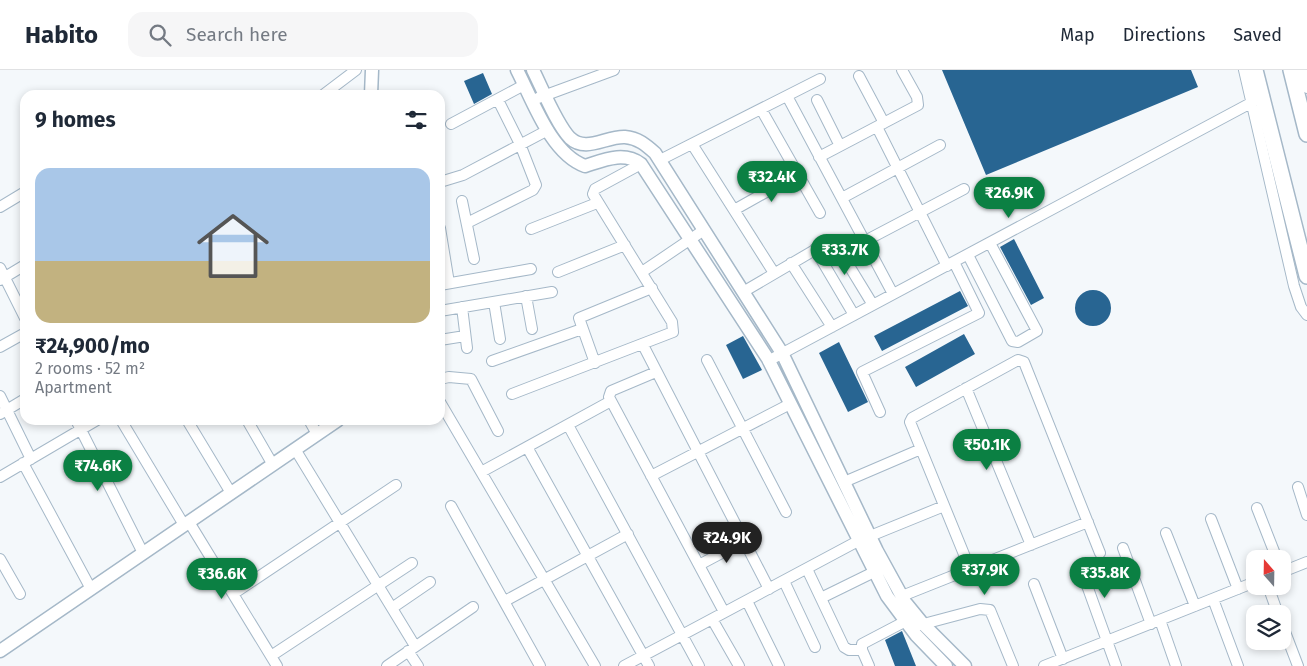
<!DOCTYPE html>
<html lang="en">
<head>
<meta charset="utf-8">
<style>
  body { margin:0; font-family:"Fira Sans",sans-serif; background:#f6f6f7; color:#1f2937; height:100vh; display:flex; flex-direction:column; font-size:19px; white-space:nowrap }
  * { box-sizing:border-box; margin:0 }
  p { font-size:16px; color:#747a83 }
  .icon { flex:none; width:28px; height:28px; fill:none; stroke:currentColor; stroke-width:2; stroke-linecap:round; stroke-linejoin:round }
  .map { position:relative; flex:1; overflow:hidden }
  .details { position:absolute; left:20px; top:20px; width:425px; height:335px; display:flex; flex-direction:column; background:#fff; border-radius:15px; box-shadow:0 2px 8px #0003 }
  .details>* { flex:none }
  .needle { width:32px; rotate:340deg }
  .tools { position:absolute; left:1246px; top:480px; display:grid; gap:10px }
  .tools a { display:grid; place-items:center; width:45px; height:45px; border-radius:10px; background:#fff; box-shadow:0 2px 8px #0003; font-size:25px }
  .price { position:absolute; translate:-50% -42px; padding:0 11px; border-radius:18px; background:#0b8043; color:#fff; font-size:16px; line-height:32px; filter:drop-shadow(0 1px 2px #0008) }
  .price::after { content:''; position:absolute; left:50%; top:30px; width:15px; height:11px; margin-left:-8px; background:inherit; clip-path:polygon(0 0,100% 0,50% 100%) }
  .price.active { background:#222; color:#fff }
  ul { padding:0; list-style:none }
  li { display:grid; align-content:center; gap:10px; height:265px; padding:0 15px }
  li span { display:grid; place-items:center; height:155px; border-radius:15px; color:#555 }
  li>.icon { margin-inline-start:auto }
  span .icon { width:90px; height:90px; fill:#fffc; stroke-width:1 }
  li b { font-size:21px }
  h2 { display:flex; justify-content:space-between; align-items:center; height:60px; padding:0 15px; font-size:21px }
  header { display:flex; align-items:center; gap:30px; box-sizing:border-box; height:70px; padding:0 25px; background:#fff; border-bottom:1px solid #e0e1e3 }
  header strong { font-size:24px }
  nav { display:flex; gap:28px; margin-inline-start:auto; font-size:18px }
  .search { width:350px; height:45px; background:#f6f6f7; display:flex; align-items:center; gap:12px; box-sizing:border-box; padding:0 18px; border-radius:15px; color:#747a83; font-size:19px }
  .map>svg:first-child { display:block }
  .building { fill:#286592 }
  .lines { fill:none; stroke-linecap:round; stroke-linejoin:round }
  .minor-casing { stroke:#a5b8c8; stroke-width:12 }
  .tertiary-casing { stroke:#a5b8c8; stroke-width:15 }
  .secondary-casing { stroke:#a5b8c8; stroke-width:18 }
  .minor { stroke:#fff; stroke-width:10 }
  .tertiary { stroke:#fff; stroke-width:12 }
  .secondary { stroke:#fff; stroke-width:15 }
</style>
</head>
<body>
<header>
<strong>Habito</strong>
<div class="search"><svg class="icon" aria-label="search" viewBox="0 0 24 24"><circle cx="10" cy="10" r="6"/><path d="M15 15l6 6"/></svg>Search here</div>
<nav><a>Map</a><a>Directions</a><a>Saved</a></nav>
</header>
<div class="map">
<svg width="1307" height="596" viewBox="0 0 1307 596">
  <rect width="100%" height="100%" fill="#f4f8fb"/>
  <!-- building -->
  <path class="building" d="M942,0H1191L1198,17L986,105Z
    M483,3L492,24L474,34L464,11Z
    M1014,169L1044,228L1031,235L1000,177Z
    M1075 238a18 18 0 1 1 36 0a18 18 0 1 1-36 0Z
    M960,221L968,236L882,281L874,266Z
    M964,264L975,284L916,317L905,297Z
    M743,266L762,300L743,309L726,275Z
    M839,272L868,332L848,342L819,283Z
    M902,561L916,596H895L885,570Z"/>
  <g class="lines">
    <defs>
      <path id="minor" d="M1244,0L1294,216L1301,237L1307,245
        M1302,0L1307,18
        M859,6L884,53
        M323,25L356,0
        M787,26L893,224
        M538,28L614,0
        M817,30L840,76
        M761,39L820,143
        M451,54L524,15
        M877,57L947,196
        M692,74L774,203
        M819,87L918,35L917,27L902,0
        M660,90L820,9
        M440,112L463,105L548,60
        M842,128L940,75
        M462,131L474,189
        M0,137L25,122
        M734,140L798,104
        M467,153L533,120L536,115L520,74L498,30
        M440,158L449,213
        M531,159L597,133
        M865,171L964,119
        M815,179L854,245
        M968,185L1012,271L1018,272L1037,261L990,173
        M791,193L832,257
        M0,198L25,248
        M558,202L625,175
        M642,202L704,160
        M0,210L25,195
        M440,215L531,199
        M743,222L830,171L837,176L873,235
        M526,226L532,259
        M494,232L500,269
        M462,237L467,278
        M440,241L552,222
        M440,270L465,266
        M643,275L769,519
        M0,277L25,263
        M707,290L786,442
        M492,291L582,259
        M768,291L1262,27
        M595,293L579,248L652,218
        M656,302L611,321L609,327L724,542
        M440,309L449,307L471,309L498,361
        M966,318L1031,475
        M512,324L673,262L672,252L593,124L595,119L641,94
        M0,326L31,389
        M440,332L595,596
        M880,342L862,302L979,243L954,192
        M0,344L25,329
        M76,350L143,483
        M121,350L184,455
        M187,350L231,423
        M247,350L273,395
        M309,350L317,364
        M568,355L699,596
        M527,377L649,596
        M295,379L415,576
        M23,393L91,519
        M483,401L611,331
        M651,406L790,334
        M0,407L97,350
        M844,412L921,379
        M1298,417L1307,445
        M451,436L540,596
        M1257,438L1277,489
        M1211,449L1238,519
        M189,452L277,596
        M1166,463L1195,536
        M1123,478L1151,554
        M0,489L20,524
        M699,495L744,471
        M1080,496L1116,596
        M807,499L844,577L849,580H862
        M970,499L910,352L912,348L1018,290L1024,292L1100,483
        M1282,502L1307,492
        M784,511L815,577
        M1034,514L1063,589
        M1268,516L1278,544
        M233,524L396,415
        M902,526L1088,452
        M821,528L874,502
        M1213,529L1238,596
        M505,531L628,464
        M747,531L779,596
        M392,538L430,512
        M712,549L739,596
        M1160,550L1176,596
        M1282,554L1298,596
        M916,556L980,539L990,540L1013,596
        M408,581L418,596
        M271,586L412,493
        M387,596L473,537
        M624,596L858,471L944,436
        M869,596L862,580V574L904,552
        M1044,596L1255,512"/>
      <path id="tertiary" d="M517,0C533,31 551,84 585,96C604,90 624,81 641,94L768,289L887,526L916,565L946,596
        M533,0C542,18 557,55 570,68C586,83 606,66 625,67C638,68 646,75 655,83L782,283L877,481L905,532L923,554L965,596
        M371,25L372,0
        M0,581L338,350"/>
      <path id="secondary" d="M1255,0L1307,206
        M1291,0L1307,64"/>
    </defs>
    <!-- minor casing -->
    <use href="#minor" class="minor-casing"/>
    <!-- tertiary casing -->
    <use href="#tertiary" class="tertiary-casing"/>
    <!-- secondary casing -->
    <use href="#secondary" class="secondary-casing"/>
    <!-- minor -->
    <use href="#minor" class="minor"/>
    <!-- tertiary -->
    <use href="#tertiary" class="tertiary"/>
    <!-- secondary -->
    <use href="#secondary" class="secondary"/>
  </g>
</svg>
<div class="tools">
<a><svg class="needle" viewBox="-14 -14 28 28"><path d="M0-13l5 13h-10z" fill="#e53935"/><path d="M0 13l5-13h-10z" fill="#747a83"/></svg></a>
<a><svg class="icon" aria-label="layers" viewBox="0 0 24 24"><path d="M12 4l9 5-9 5-9-5zM3 14l9 5 9-5"/></svg></a>
</div>
<b class="price" style="left:772px;top:133px">₹32.4K</b>
<b class="price" style="left:1009px;top:149px">₹26.9K</b>
<b class="price" style="left:845px;top:206px">₹33.7K</b>
<b class="price" style="left:987px;top:401px">₹50.1K</b>
<b class="price" style="left:98px;top:422px">₹74.6K</b>
<b class="price active" style="left:727px;top:494px">₹24.9K</b>
<b class="price" style="left:985px;top:526px">₹37.9K</b>
<b class="price" style="left:1105px;top:529px">₹35.8K</b>
<b class="price" style="left:222px;top:530px">₹36.6K</b>
<section class="details">
<h2>9 homes<svg class="icon" aria-label="filters" viewBox="0 0 24 24"><path d="M4 7h16M4 17h16"/><circle cx="9" cy="7" r="2"/><circle cx="15" cy="17" r="2"/></svg></h2>
<ul>
<li><span style="background:linear-gradient(#a9c7e8 60%,#c2b280 0)"><svg class="icon" aria-label="home" viewBox="0 0 24 24"><path d="M3 11l9-7 9 7M6 9v11h12V9"/></svg></span><div><b>₹24,900/mo</b><p>2 rooms · 52 m²</p><p>Apartment</p></div></li>
</ul>
</section>
</div>
</body>
</html>
